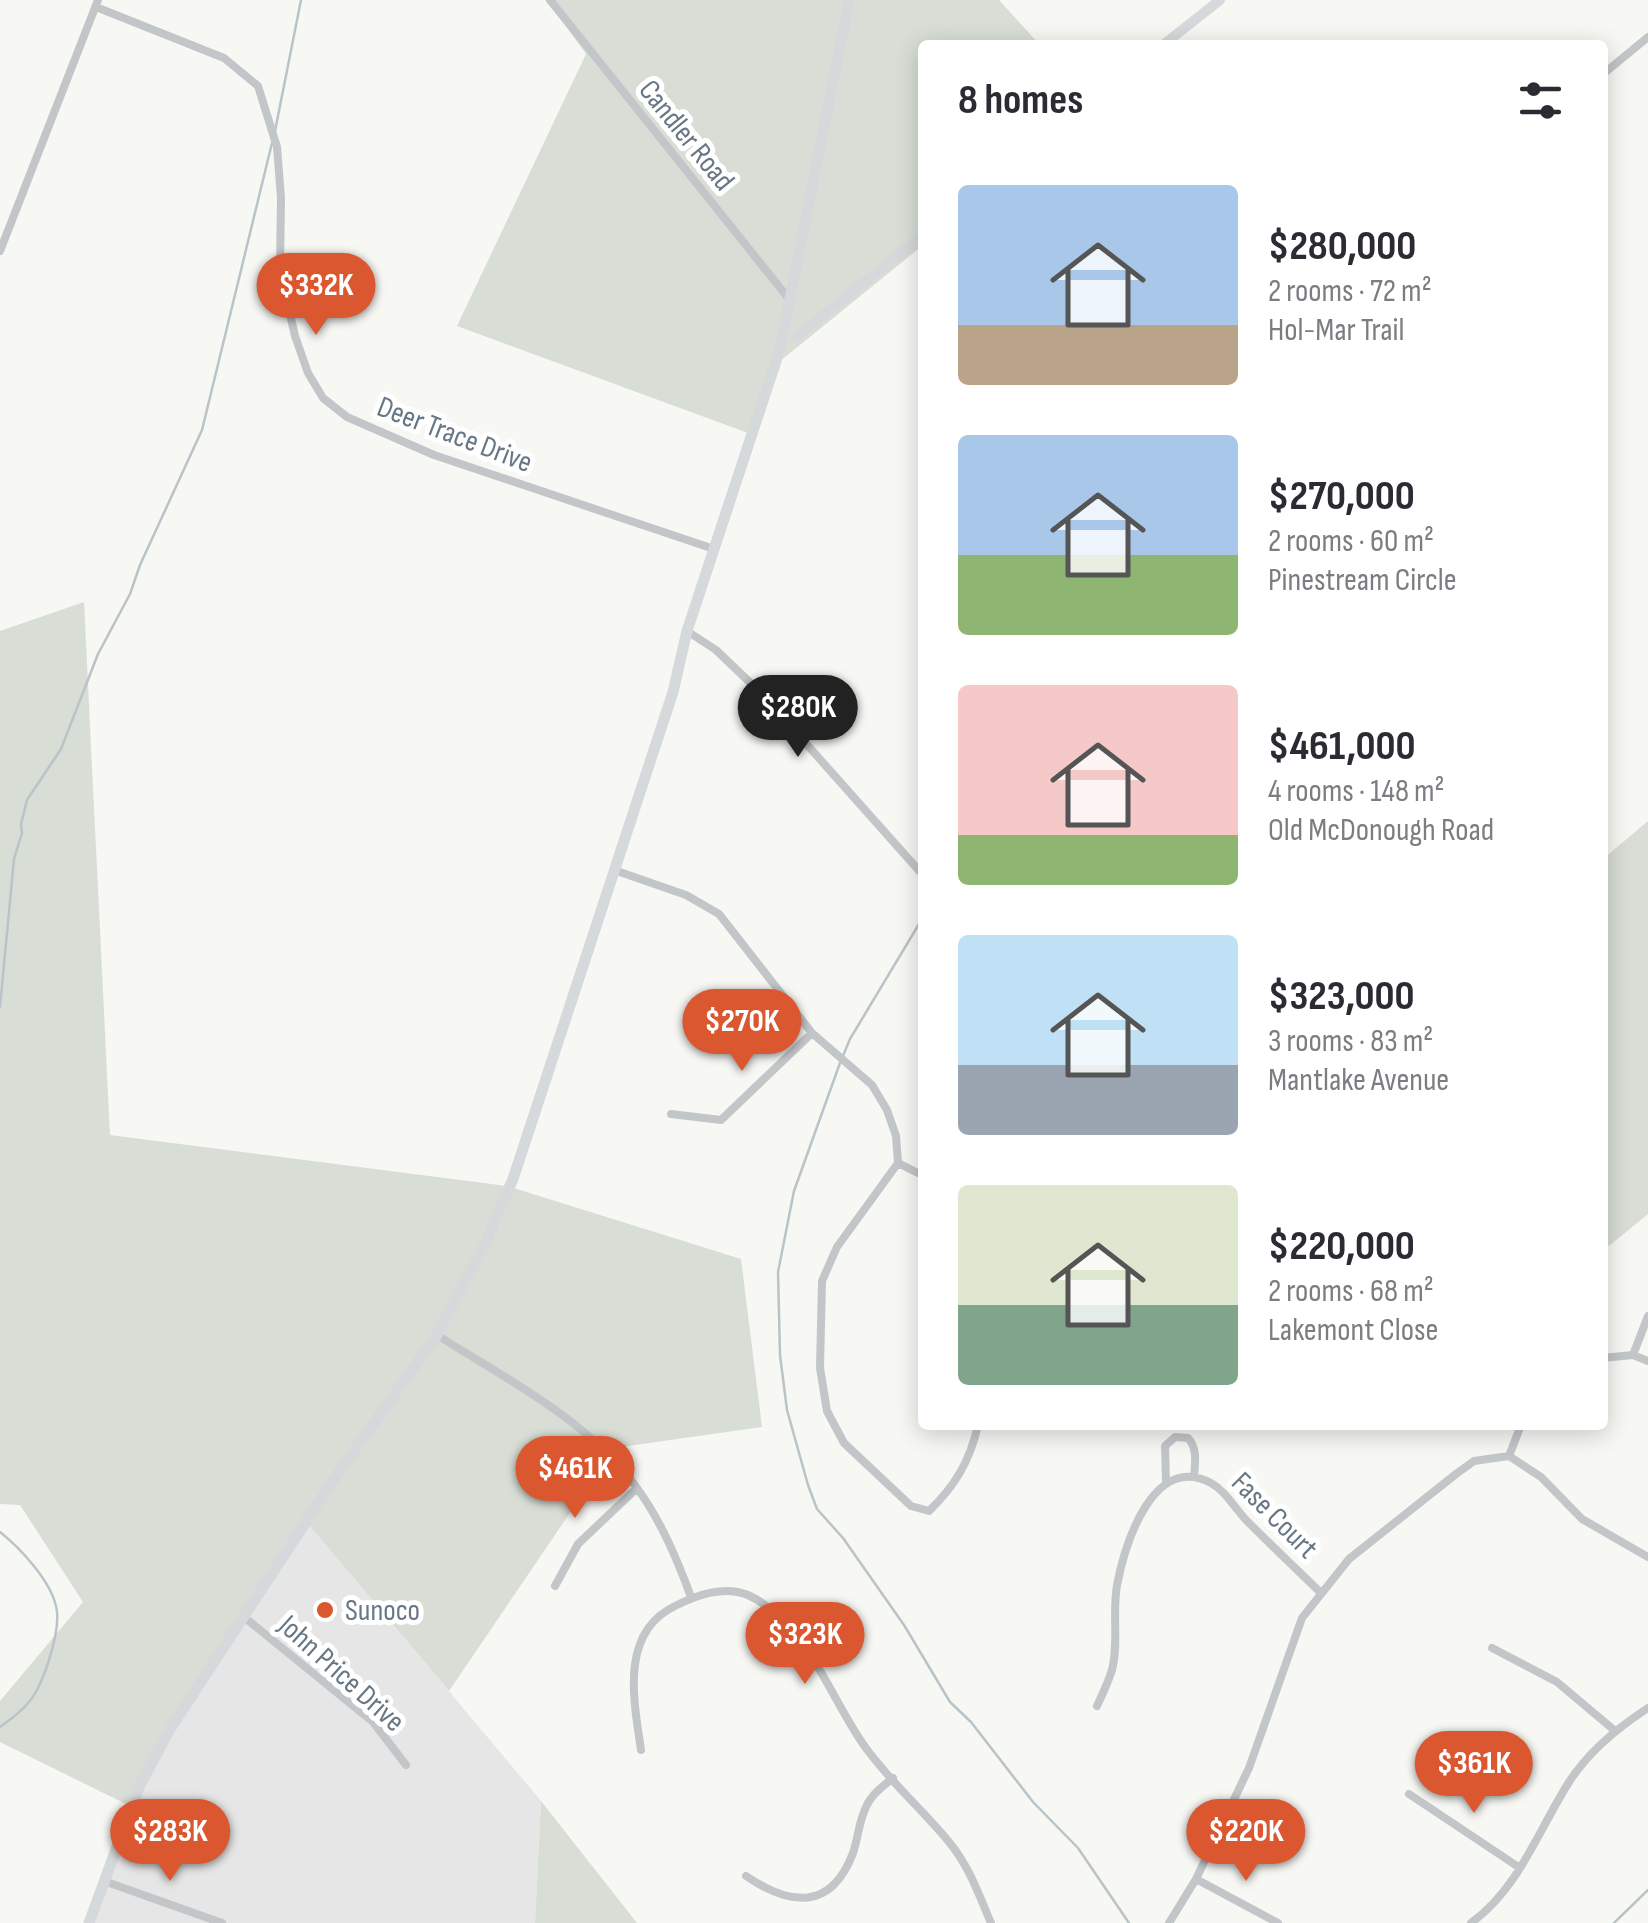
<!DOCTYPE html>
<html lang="en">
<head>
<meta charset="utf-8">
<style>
  body { margin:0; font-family:"Sofia Sans Condensed",sans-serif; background:#f2f2f3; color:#2b2b33; height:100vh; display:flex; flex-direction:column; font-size:38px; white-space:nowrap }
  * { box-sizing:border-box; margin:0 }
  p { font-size:32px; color:#7c7c81 }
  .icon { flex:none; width:55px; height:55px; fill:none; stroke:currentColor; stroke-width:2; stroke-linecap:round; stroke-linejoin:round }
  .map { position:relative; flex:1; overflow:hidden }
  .sheet { position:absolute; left:918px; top:40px; width:690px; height:1390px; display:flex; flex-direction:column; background:#fff; border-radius:10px; box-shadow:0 5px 25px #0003 }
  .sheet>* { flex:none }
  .price { position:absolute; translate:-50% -85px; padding:0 22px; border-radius:35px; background:#db5730; color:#fff; font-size:32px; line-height:65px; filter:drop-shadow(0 2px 5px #0008) }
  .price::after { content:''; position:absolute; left:50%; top:60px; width:30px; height:22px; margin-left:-15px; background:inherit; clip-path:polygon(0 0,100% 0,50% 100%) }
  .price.current { background:#222; color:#fff }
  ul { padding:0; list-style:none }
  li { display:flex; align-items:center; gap:30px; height:250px; padding:0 40px }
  li span { display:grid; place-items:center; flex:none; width:280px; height:200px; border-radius:10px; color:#555 }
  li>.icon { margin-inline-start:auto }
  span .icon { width:120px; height:120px; fill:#fffc; stroke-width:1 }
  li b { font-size:42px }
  h2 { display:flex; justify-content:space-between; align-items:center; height:120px; padding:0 40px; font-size:42px }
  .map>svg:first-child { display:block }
  .built { fill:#e5e6e5 }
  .green { fill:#d8ded5 }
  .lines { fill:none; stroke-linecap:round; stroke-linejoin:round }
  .stream { stroke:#b9c4c8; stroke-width:2.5 }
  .street { stroke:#c2c6c9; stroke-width:8 }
  .secondary { stroke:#d5d9dc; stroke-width:10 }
  .primary { stroke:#d5d9dc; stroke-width:11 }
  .poi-dot { fill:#db5730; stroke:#fff; stroke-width:4 }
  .labels { text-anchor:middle; stroke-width:10; stroke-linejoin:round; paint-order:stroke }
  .street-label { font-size:30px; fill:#677784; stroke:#fff }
  .poi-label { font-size:30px; fill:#677784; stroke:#fff; text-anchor:start }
</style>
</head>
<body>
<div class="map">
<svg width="1648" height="1923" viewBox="0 0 1648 1923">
  <rect width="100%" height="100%" fill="#f7f7f4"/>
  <!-- built -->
  <path class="built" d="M306,1521L541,1801L535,1923H84L148,1759Z"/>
  <!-- green -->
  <path class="green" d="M547,0H999L1040,45H922V246L774,366L748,433L457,326L586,54Z
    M84,602L110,1135L507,1186L741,1259L762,1427L614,1448L449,1691L310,1526L213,1660L130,1806L0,1742V1701L83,1602L20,1505L0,1504V631Z
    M1648,821V1214L1609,1246L1602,1238L1603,859Z
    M541,1801L637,1923H535Z"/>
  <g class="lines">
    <!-- stream -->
    <path class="stream" d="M275,131L301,0
      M0,1007L14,859L22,833L21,824L27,800L61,749L98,654L130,594L140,565L202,430L272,143
      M843,1056L850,1039L922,919
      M840,1063L794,1191L778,1272L780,1355L787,1410L808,1485L817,1509L843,1538L904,1625L950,1702L971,1722L1033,1802L1078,1848L1129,1923
      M0,1532C20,1548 50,1580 56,1606C62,1628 44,1684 29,1702C21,1712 10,1720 0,1727
      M1614,1923L1648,1890"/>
    <!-- street -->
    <path class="street" d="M550,0L789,299
      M96,7L224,58L258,86L277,147L281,198L280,271L295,336L308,373L323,398L347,417L434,455L714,549
      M1602,75L1648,37
      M0,251L98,0
      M687,631L716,650L761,693L922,874
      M614,870L686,895L719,914L812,1033L872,1085L887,1110L896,1136L898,1163L837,1247L822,1281L820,1368L827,1411L844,1443L911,1506L929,1511C955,1486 970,1461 978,1425
      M671,1114L721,1120L812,1033
      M898,1163L922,1175
      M437,1335C506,1379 587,1419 637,1488C661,1521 677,1559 691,1597
      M1633,1355L1648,1316
      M1602,1358L1633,1355L1648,1361
      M1509,1456L1521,1425
      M1166,1482L1165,1446L1175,1437L1188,1438C1198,1449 1195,1463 1194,1477
      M555,1586L578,1544L637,1488
      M244,1617L373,1722L406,1765
      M1492,1648L1557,1682L1614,1730
      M1097,1706C1102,1695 1108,1683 1112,1670C1119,1643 1112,1613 1117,1585C1125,1544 1153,1452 1211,1483C1227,1492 1235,1509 1248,1522C1272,1546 1296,1569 1320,1592
      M641,1750C634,1701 619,1633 675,1606C697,1595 724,1585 748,1595C806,1622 829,1695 863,1744C888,1780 922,1809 949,1842C969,1866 979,1895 991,1923
      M1409,1794L1520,1868
      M746,1876C790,1906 831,1911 853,1853C858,1838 859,1821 866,1807C871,1795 883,1786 893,1778
      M1196,1879L1278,1923
      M104,1881L222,1923
      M1169,1923L1196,1879L1249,1768L1302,1618L1349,1559L1456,1474L1474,1461L1509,1456L1541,1477L1582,1519L1648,1557
      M1471,1923C1519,1888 1538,1831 1569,1782C1589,1751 1617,1728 1648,1708"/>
    <!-- secondary -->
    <path class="secondary" d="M1163,45L1220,0
      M796,337L922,236"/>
    <!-- primary -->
    <path class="primary" d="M89,1923L139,1787L170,1729L332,1482L437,1335L486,1241L513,1179L673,692L687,631L780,349L849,0"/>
  </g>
  <!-- markers -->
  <circle class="poi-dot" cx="325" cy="1610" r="10"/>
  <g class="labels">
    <!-- street labels -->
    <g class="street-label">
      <text transform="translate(687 135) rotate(51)" y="10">Candler Road</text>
      <text transform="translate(455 434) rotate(21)" y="10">Deer Trace Drive</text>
      <text transform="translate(1275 1515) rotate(45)" y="10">Fase Court</text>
      <text transform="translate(342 1673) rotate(42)" y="10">John Price Drive</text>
    </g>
    <!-- poi labels -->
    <g class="poi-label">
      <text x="345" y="1620">Sunoco</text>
    </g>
  </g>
</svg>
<b class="price" style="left:316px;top:338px">$332K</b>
<b class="price current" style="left:798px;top:760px">$280K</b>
<b class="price" style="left:742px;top:1074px">$270K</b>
<b class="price" style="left:575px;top:1521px">$461K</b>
<b class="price" style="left:805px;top:1687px">$323K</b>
<b class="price" style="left:1474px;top:1816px">$361K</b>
<b class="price" style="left:170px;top:1884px">$283K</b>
<b class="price" style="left:1246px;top:1884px">$220K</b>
<section class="sheet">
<h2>8 homes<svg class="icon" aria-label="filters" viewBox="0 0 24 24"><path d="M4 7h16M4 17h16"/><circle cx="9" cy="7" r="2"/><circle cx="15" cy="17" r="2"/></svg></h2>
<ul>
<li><span style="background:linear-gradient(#a9c7e8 70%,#b9a48a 0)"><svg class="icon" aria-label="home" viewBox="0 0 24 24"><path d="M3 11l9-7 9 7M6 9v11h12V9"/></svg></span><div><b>$280,000</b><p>2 rooms · 72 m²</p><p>Hol-Mar Trail</p></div></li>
<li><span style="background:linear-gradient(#a9c7e8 60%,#8fb573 0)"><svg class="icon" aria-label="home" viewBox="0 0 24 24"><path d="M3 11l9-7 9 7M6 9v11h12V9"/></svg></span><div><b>$270,000</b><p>2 rooms · 60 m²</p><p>Pinestream Circle</p></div></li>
<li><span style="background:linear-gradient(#f6c9c9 75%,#8fb573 0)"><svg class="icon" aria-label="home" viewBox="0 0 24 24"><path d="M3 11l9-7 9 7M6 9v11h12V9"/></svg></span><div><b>$461,000</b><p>4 rooms · 148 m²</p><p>Old McDonough Road</p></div></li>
<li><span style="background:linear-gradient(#bfe0f5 65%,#9aa5b1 0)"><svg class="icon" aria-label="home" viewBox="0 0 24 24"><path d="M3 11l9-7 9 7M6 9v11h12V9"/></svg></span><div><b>$323,000</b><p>3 rooms · 83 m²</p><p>Mantlake Avenue</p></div></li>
<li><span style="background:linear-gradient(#dfe7d0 60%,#7fa58c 0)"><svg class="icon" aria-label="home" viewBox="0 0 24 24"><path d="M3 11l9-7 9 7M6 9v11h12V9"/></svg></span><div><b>$220,000</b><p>2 rooms · 68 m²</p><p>Lakemont Close</p></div></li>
</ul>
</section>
</div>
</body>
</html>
